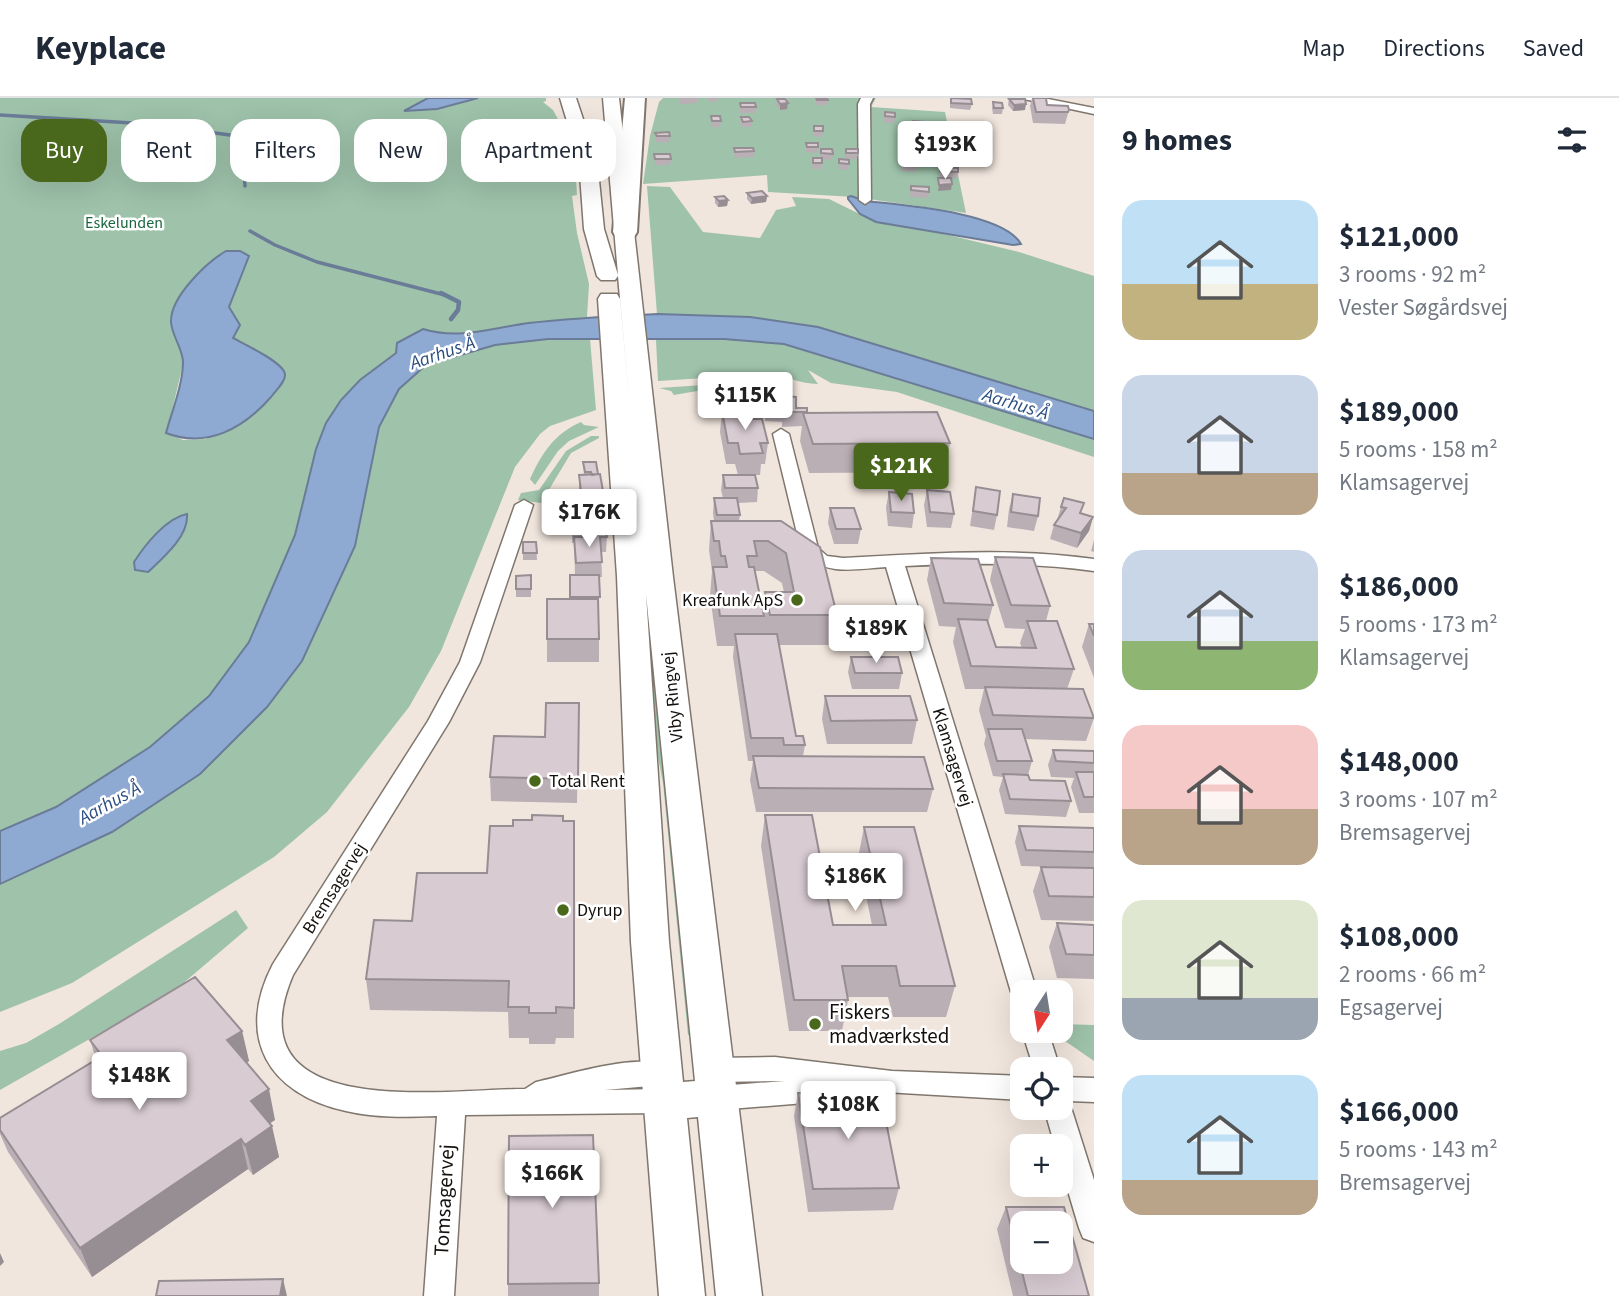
<!DOCTYPE html>
<html lang="en">
<head>
<meta charset="utf-8">
<style>
  body { margin:0; font-family:"Source Sans 3",sans-serif; background:#f2f2f3; color:#1f2937; height:100vh; display:flex; flex-direction:column; font-size:26px; white-space:nowrap }
  * { box-sizing:border-box; margin:0 }
  p { font-size:23px; color:#747a83 }
  .icon { flex:none; width:38px; height:38px; fill:none; stroke:currentColor; stroke-width:2; stroke-linecap:round; stroke-linejoin:round }
  .map { position:relative; flex:1; overflow:hidden }
  .details { display:flex; flex-direction:column; background:#fff; width:525px }
  .details>* { flex:none }
  .hud { position:absolute; left:21px; top:21px; width:665px; height:63px; display:flex; gap:14px }
  .needle { width:46px; rotate:192deg }
  .controls { position:absolute; left:1010px; top:882px; display:grid; gap:14px }
  .controls a { display:grid; place-items:center; width:63px; height:63px; border-radius:14px; background:#fff; box-shadow:0 7px 28px #0002; font-size:35px }
  .price { position:absolute; translate:-50% -60px; padding:0 16px; border-radius:7px; background:#fff; color:#222; font-size:23px; line-height:46px; filter:drop-shadow(0 2px 4px #0008) }
  .price::after { content:''; position:absolute; left:50%; top:42px; width:21px; height:16px; margin-left:-10px; background:inherit; clip-path:polygon(0 0,100% 0,50% 100%) }
  .price.active { background:#4a681b; color:#fff }
  ul { padding:0; list-style:none }
  li { display:flex; align-items:center; gap:21px; height:175px; padding:0 28px }
  li span { display:grid; place-items:center; flex:none; width:196px; height:140px; border-radius:21px; color:#555 }
  li>.icon { margin-inline-start:auto }
  span .icon { width:84px; height:84px; fill:#fffc; stroke-width:1 }
  li b { font-size:30px }
  h2 { display:flex; justify-content:space-between; align-items:center; height:84px; padding:0 28px; font-size:30px }
  .pill { padding:0 24px; border-radius:21px; background:#fff; box-shadow:0 7px 28px #0002; font-size:24px; line-height:63px }
  .pill.active { background:#4a681b; color:#fff }
  header { display:flex; align-items:center; gap:42px; box-sizing:border-box; height:98px; padding:0 35px; background:#fff; border-bottom:2px solid #e0e1e3 }
  header strong { font-size:33px }
  nav { display:flex; gap:38px; margin-inline-start:auto; font-size:24px }
  main { display:flex; flex:1; min-height:0 }
  .map>svg:first-child { display:block }
  .green { fill:#9ec2aa; fill-rule:evenodd }
  .water { fill:#8faad2; stroke:#6a7c97; stroke-width:2 }
  .lines { fill:none; stroke-linecap:round; stroke-linejoin:round }
  .stream-far1 { stroke:#6a7c97; stroke-width:3.5 }
  .stream { stroke:#6a7c97; stroke-width:4.5 }
  .street-casing { stroke:#7f766d; stroke-width:3 }
  .secondary-casing { stroke:#7f766d; stroke-width:3 }
  .highway-casing { stroke:#7f766d; stroke-width:4 }
  .street { fill:#fff; fill-rule:evenodd }
  .secondary { fill:#fff; fill-rule:evenodd }
  .highway { fill:#fff; fill-rule:evenodd }
  .wall { fill:#baafb5; fill-rule:evenodd }
  .shaded-wall { fill:#978e93 }
  .building { fill:#d8cbd2; stroke:#978e93; stroke-width:2; fill-rule:evenodd }
  .poi-dot { fill:#4a681b; stroke:#fff; stroke-width:2.5 }
  .labels { text-anchor:middle; stroke-width:5; stroke-linejoin:round; paint-order:stroke }
  .far-park-label { font-size:16px; fill:#1c6740; stroke:#fff }
  .poi-label { font-size:18px; fill:#14100d; stroke:#fff; text-anchor:start }
  .street-label { font-size:18px; fill:#14100d; stroke:#fff }
  .water-label { font-size:19px; font-style:italic; fill:#2b4d81; stroke:#fff }
  .near-poi-label { font-size:21px; fill:#14100d; stroke:#fff; text-anchor:start }
  .near-street-label { font-size:21px; fill:#14100d; stroke:#fff }
</style>
</head>
<body>
<header>
<strong>Keyplace</strong>
<nav><a>Map</a><a>Directions</a><a>Saved</a></nav>
</header>
<main>
<div class="map">
<svg width="1094" height="1198" viewBox="0 0 1094 1198">
  <rect width="100%" height="100%" fill="#f1e6dd"/>
  <!-- green -->
  <path class="green" d="M0,0H546V3L543,4L553,12L559,23L576,82L577,97L572,98L577,135L589,186L587,219L459,237H442L423,231L397,245L396,254L360,282L341,302L326,325L316,351L295,437L249,544L209,598L150,649L56,709L0,733ZM229,210L239,230L233,240L280,267L206,341L183,342L174,338L170,321L184,262L175,237Z
    M663,0H876L871,9L945,14L966,115L855,99L768,94L767,77L643,86L650,38L659,4Z
    M647,88L670,89L703,134L760,140L776,112L796,108L792,99L829,101L876,124L936,134L1019,154L1094,178V313L818,229L750,219L657,216Z
    M621,236H625L694,937H688L663,685L652,628Z
    M548,241H590L596,312L550,328L540,336L515,369L441,553L409,609L327,714L274,759L72,885L0,914V786L112,734L200,676L267,609L302,563L355,448L379,329L399,291L426,267L495,247Z
    M724,241L783,246L1094,341V359L897,294L831,285L808,272L818,286C799,286 784,277 766,276L658,283L656,242Z
    M778,282L782,284L732,287L674,297L671,293L659,290Z
    M581,324L584,327L599,329L569,343L558,353L535,387L530,381C542,355 554,336 581,324Z
    M591,338H599V340L571,355L541,405L518,402L521,395L539,392L566,353Z
    M236,812L248,830L174,893L0,992V953L26,945L59,926Z
    M1061,926L1094,927V963L1055,936L1053,933H1060Z"/>
  <!-- water -->
  <path class="water" d="M428,0H478L437,11L404,13Z
    M851,98L865,103C901,107 1003,114 1021,146L1013,147L876,124L860,116L848,101V99Z
    M226,153H240L249,158L229,209L240,227L233,240C244,246 283,264 285,276C286,284 275,293 271,299C244,330 207,351 166,335C172,313 182,289 183,266C184,252 172,239 171,224C170,199 207,164 226,153Z
    M657,216L750,219L818,229L1094,313V341L784,246L724,241H548L495,247L426,267L399,291L379,329L355,448L302,563L267,609L200,676L112,734L0,786V733L56,709L150,649L209,598L249,544L295,437L316,351L326,325L341,302L360,282L396,255L397,245L423,231C459,242 492,230 529,225C571,220 615,218 657,216Z
    M187,416C189,438 163,460 148,474L135,472L134,464C145,447 166,420 187,416Z"/>
  <g class="lines">
    <!-- stream-far1 -->
    <path class="stream-far1" d="M0,17L149,26L237,38
      M269,52L285,46
      M245,88L244,69L269,52L268,50
      M250,133L275,147L317,164L445,197"/>
    <!-- stream -->
    <path class="stream" d="M441,195L459,204L458,212L451,221"/>
    <defs>
      <path id="street" d="M861,0H873L870,6L871,102L865,106L859,102L858,6Z
        M1019,0H1043L1094,10V16Z
        M781,331L789,336L818,450L827,458L843,460C927,456 1010,449 1094,461V473C1031,464 968,465 905,468L1037,894H1022V904L1015,901L1011,894L886,469C856,471 826,478 802,456L773,336Z
        M524,402L533,407L480,564L449,624L293,877C230,1025 446,991 525,991L536,984C571,976 637,955 671,967L675,975L671,983L661,987L605,992L663,991L673,995L677,1003L673,1011L663,1015L465,1017L454,1198H424L437,1018C407,1019 375,1020 346,1013C268,996 235,939 273,866L428,623L460,564L515,407Z
        M1022,933H1048L1060,971H1034Z
        M775,959L892,973L1022,978V1002L867,993L865,997L855,1001L717,1012L707,1008L703,1000L707,992L717,988L785,983L714,984L704,980L700,972L704,964L714,960Z
        M1060,979L1094,980V1004L1069,1003L1094,1082V1144L1083,1140L1079,1130L1060,1066V1048H1055L1044,1010H1060Z"/>
      <path id="secondary" d="M560,0H576L597,63L604,131L618,177L603,0H619L673,479L762,1198H716L698,1019L687,1020L705,1198H659L631,844L617,478L598,201L601,196H617L620,201L631,321L618,178L615,182H601L597,178L584,131L579,63ZM646,496L695,983L683,984L669,844Z"/>
      <path id="highway" d="M625,0H645L637,134L634,139L625,141L616,139L613,134Z"/>
    </defs>
    <!-- street casing -->
    <use href="#street" class="street-casing"/>
    <!-- secondary casing -->
    <use href="#secondary" class="secondary-casing"/>
    <!-- highway casing -->
    <use href="#highway" class="highway-casing"/>
    <!-- street -->
    <use href="#street" class="street"/>
    <!-- secondary -->
    <use href="#secondary" class="secondary"/>
    <!-- highway -->
    <use href="#highway" class="highway"/>
  </g>
  <!-- wall -->
  <path class="wall" d="M679,0H697V5L680,6Z
    M707,0H718V3L709,4Z
    M814,0L828,2L827,7H817Z
    M950,0L972,6L970,12L950,10Z
    M1032,0H1046L1047,7L1069,12L1065,26L1033,25L1030,8Z
    M777,1L787,11L780,12L776,7Z
    M1009,1L1025,12L1013,13L1008,7Z
    M993,4L1003,10L1002,16H993L992,10Z
    M740,5L756,9V15H740Z
    M885,14L895,15L894,25L884,24Z
    M711,18L721,23L720,29H711Z
    M741,19L752,23V29H743L740,25Z
    M913,23L925,28L924,33H912Z
    M937,24L948,29L946,35L936,34Z
    M814,28H823L822,39L814,38Z
    M655,35L670,38V44H656L655,40Z
    M806,45L818,49V55L806,54Z
    M734,50L754,53V59L735,60L734,56Z
    M821,51L833,56L832,62L822,61L821,71H812L813,65L820,60Z
    M846,51L858,55L857,61H845Z
    M654,56L671,61L670,67H655Z
    M839,61L849,66L848,72L839,71Z
    M902,63L916,64L915,74L901,73Z
    M940,69L958,74L957,80L939,79Z
    M911,88L929,94L928,100L910,99Z
    M747,95L767,98L766,104L751,106L747,101Z
    M715,99L728,102L727,108L718,109L715,105Z
    M766,297L807,315L950,345L944,374L809,375L800,343L802,328L782,329V324L765,323Z
    M722,313L743,321L768,345L765,366H761L760,377H738L735,366H726L720,334Z
    M583,364L598,376L603,393V427H596L595,435L607,439L606,454H601L602,479H599V564H547V501H570V477H575L574,445H572V410L581,411L579,391V377H584Z
    M723,377L758,390L757,404L738,405L740,417L739,423H781L837,517L832,547H779L796,638L805,647L803,658L933,691L927,714H756L750,682L753,663H748L733,559L734,548H717L710,498L712,473L709,452L711,423H714L713,415L714,400H723L721,392ZM755,473H764L782,485L784,494H765L763,513Z
    M976,389L997,417L994,432L970,428Z
    M927,392L954,416L951,430L927,429L924,407Z
    M889,394L914,415L912,430L888,428L886,409Z
    M1013,396L1038,418L1034,433L1007,429L1009,411Z
    M1061,409L1093,419L1089,433L1077,450L1050,441L1054,427L1057,422Z
    M830,410L861,431L858,446H834L828,425Z
    M1094,442V454L1091,453Z
    M523,444H536L537,462H523Z
    M995,459L1050,508L1046,523L1074,571L1067,591L1094,620L1086,643L1025,641L1032,663L1028,677L1030,682L1071,703L1066,719L1005,716L999,692L1003,679L993,678L984,646L986,638L979,612L984,591H965L953,544L956,529L939,528L927,482L931,460L993,507L988,525L996,549L1022,550L1020,545L1025,531L1005,530L990,482Z
    M531,477V499H516V478Z
    M1089,526H1094V580L1082,549Z
    M851,559L902,575L899,591H852L848,574Z
    M825,598L917,622L912,646H827L822,621Z
    M579,605L577,705L491,703L490,679L545,639Z
    M1053,652L1094,653V715H1079L1071,689L1074,680L1051,679L1048,667Z
    M765,717L833,827H872L858,760L864,729L955,888L946,919H893L888,899H848V902L842,933H789L761,748Z
    M1019,728L1094,730V770L1021,768L1015,744Z
    M1041,769L1094,770V823L1041,822L1033,793Z
    M487,775L574,910V940H556L555,946H529V940H509L508,914L370,912L366,881L412,823Z
    M1057,825L1094,827V881L1057,880L1049,849Z
    M242,933L249,963L246,965L275,1022L270,1025L279,1059L253,1077L248,1071L92,1179L8,1054L0,1036V1020L96,961L90,942Z
    M798,995L899,1090L893,1112L808,1114L794,1018Z
    M1006,1109L1089,1198H1013L997,1131Z
    M599,1185V1198H508V1186Z"/>
  <!-- shaded-wall -->
  <path class="shaded-wall" d="M788,5L787,11L780,12V6Z
    M1026,6L1025,12L1013,13L1014,7Z
    M952,86L951,92L938,93L939,87Z
    M767,98L766,104L751,106L752,100Z
    M728,102L727,108L718,109L719,103Z
    M1093,419L1089,433L1077,450L1081,435Z
    M242,933L249,963L234,973L227,942Z
    M269,991L275,1022L258,1033L251,1003Z
    M272,1028L279,1059L253,1077L245,1047Z
    M241,1041L248,1071L92,1179L80,1150Z
    M0,1155L4,1164L0,1168Z
    M283,1181L287,1198H280Z"/>
  <!-- building -->
  <path class="building" d="M816,0H827L828,2H817Z
    M951,0L971,1L972,6L951,5Z
    M1033,0H1046L1047,7L1068,8L1069,12L1068,14H1036Z
    M777,1H785L788,5L780,6Z
    M1009,1H1025L1026,6L1014,7Z
    M993,4L1002,5L1003,10H994Z
    M740,5H755L756,9H741Z
    M885,14L895,15V19L885,18Z
    M711,18H720L721,23H712Z
    M741,19H749L752,23L743,24Z
    M913,23L925,24V28L913,27Z
    M937,24L947,25L948,29L937,28Z
    M814,28H823V33H814Z
    M669,34L670,38H657L655,35Z
    M806,45H818V49H807Z
    M734,50H753L754,53L735,54Z
    M821,51H832L833,56L821,55Z
    M846,51H858V55H846Z
    M654,56H670L671,61H655Z
    M813,60H822V65H813Z
    M839,61L849,62V66L839,65Z
    M902,63L916,64V68L902,67Z
    M940,69L958,70V74L940,73Z
    M938,80H951L952,86L939,87Z
    M911,88L929,89V94L911,92Z
    M762,93L767,98L752,100L747,95Z
    M724,98L728,102L719,103L715,99Z
    M766,297L796,299V310H807V314H784V310L766,309Z
    M722,313H742L743,321H762L768,345H760L763,355L740,356L738,345H728Z
    M937,314L950,345L813,346L803,315Z
    M583,364H596L598,376L592,377L591,374H585Z
    M600,376L603,393H581L579,377Z
    M723,377H755L758,390H725Z
    M976,389L1000,393L997,417L973,413Z
    M927,392L950,394L954,416L930,414Z
    M889,394L912,396L914,415L891,414Z
    M1013,396L1040,400L1038,418L1011,414Z
    M581,400H603V413L596,412L595,431L573,430L572,410L581,411Z
    M714,400H737L740,417H717Z
    M1064,400L1084,405L1080,415L1093,419L1081,435L1054,427L1066,410L1061,409Z
    M830,410H854L861,431H836Z
    M711,423H781L820,449L837,517H770L765,494H794L786,455L768,443H754L757,458H747L749,469H754L764,518H720L713,469H727L725,458H721L719,443H714Z
    M594,435L606,436L607,439H600L602,464L576,465L574,439H593Z
    M523,444H536L537,455H523Z
    M995,459L1033,460L1050,508L1011,507Z
    M931,460L978,461L993,507L944,505Z
    M531,477V491H516V478Z
    M570,477H599L600,499H570Z
    M547,501H598L599,541H547Z
    M958,521L987,522L996,549L1036,550L1027,523H1057L1074,571L971,568Z
    M1089,526H1094V538Z
    M735,536H777L796,638H803L805,647H784L783,640H751Z
    M851,559H898L902,575H855Z
    M985,589L1083,591L1094,620L993,617Z
    M825,598H910L917,622L831,623Z
    M546,605H579L578,681L490,679L494,638L545,639Z
    M988,631H1022L1032,663H997Z
    M1053,652L1094,653V665L1056,663Z
    M753,658L924,659L933,691L759,690Z
    M1076,674H1094V699H1084Z
    M1003,676L1028,677L1030,682L1065,683L1071,703L1010,701Z
    M532,717L563,718V723H574V910L556,909V915H529V909H508L509,883L366,881L374,822L412,823L417,775H487L490,728H513V722H532Z
    M765,717H812L833,827H886L864,729H914L955,888H900L896,868H842L848,902H794Z
    M1019,728L1094,730V754L1026,752Z
    M1041,769L1094,770V799L1049,798Z
    M1057,825L1094,827V857L1066,856Z
    M195,879L242,933L227,942L269,991L251,1003L272,1028L245,1047L241,1041L80,1150L0,1032V1020L102,958L90,942Z
    M880,993L899,1090L813,1091L798,995Z
    M593,1037L599,1185L508,1186L509,1038Z
    M1006,1109H1064L1089,1198H1028ZM1022,1125H1060V1164H1022Z
    M283,1181L280,1198H156L159,1183Z"/>
  <!-- markers -->
  <g class="poi-dot">
    <circle cx="797" cy="502" r="7"/>
    <circle cx="535" cy="683" r="7"/>
    <circle cx="563" cy="812" r="7"/>
    <circle cx="815" cy="926" r="7"/>
  </g>
  <g class="labels">
    <!-- far-park labels -->
    <g class="far-park-label">
      <text x="124" y="130">Eskelunden</text>
    </g>
    <!-- poi labels -->
    <g class="poi-label">
      <text x="783" y="508" text-anchor="end">Kreafunk ApS</text>
      <text x="549" y="689">Total Rent</text>
      <text x="577" y="818">Dyrup</text>
    </g>
    <!-- street labels -->
    <g class="street-label">
      <text transform="translate(672 599) rotate(-96)" y="6">Viby Ringvej</text>
      <text transform="translate(953 659) rotate(73)" y="6">Klamsagervej</text>
      <text transform="translate(334 790) rotate(-58)" y="6">Bremsagervej</text>
    </g>
    <!-- water labels -->
    <g class="water-label">
      <text transform="translate(442 254) rotate(-19)" y="7">Aarhus Å</text>
      <text transform="translate(1016 305) rotate(17)" y="7">Aarhus Å</text>
      <text transform="translate(109 704) rotate(-29)" y="7">Aarhus Å</text>
    </g>
    <!-- near-poi labels -->
    <g class="near-poi-label">
      <text x="829" y="921">Fiskers<tspan x="829" dy="24">madværksted</tspan></text>
    </g>
    <!-- near-street labels -->
    <g class="near-street-label">
      <text transform="translate(444 1102) rotate(-87)" y="7">Tomsagervej</text>
    </g>
  </g>
</svg>
<div class="controls">
<a><svg class="needle" viewBox="-14 -14 28 28"><path d="M0-13l5 13h-10z" fill="#e53935"/><path d="M0 13l5-13h-10z" fill="#747a83"/></svg></a>
<a><svg class="icon" aria-label="locate" viewBox="0 0 24 24"><circle cx="12" cy="12" r="6"/><path d="M12 2v4M12 18v4M2 12h4M18 12h4"/></svg></a>
<a>+</a>
<a>−</a>
</div>
<b class="price" style="left:945px;top:83px">$193K</b>
<b class="price" style="left:745px;top:334px">$115K</b>
<b class="price active" style="left:901px;top:405px">$121K</b>
<b class="price" style="left:589px;top:451px">$176K</b>
<b class="price" style="left:876px;top:567px">$189K</b>
<b class="price" style="left:855px;top:815px">$186K</b>
<b class="price" style="left:139px;top:1014px">$148K</b>
<b class="price" style="left:848px;top:1043px">$108K</b>
<b class="price" style="left:552px;top:1112px">$166K</b>
<div class="hud">
<a class="pill active">Buy</a>
<a class="pill">Rent</a>
<a class="pill">Filters</a>
<a class="pill">New</a>
<a class="pill">Apartment</a>
</div>
</div>
<section class="details">
<h2>9 homes<svg class="icon" aria-label="filters" viewBox="0 0 24 24"><path d="M4 7h16M4 17h16"/><circle cx="9" cy="7" r="2"/><circle cx="15" cy="17" r="2"/></svg></h2>
<ul>
<li><span style="background:linear-gradient(#bfe0f5 60%,#c2b280 0)"><svg class="icon" aria-label="home" viewBox="0 0 24 24"><path d="M3 11l9-7 9 7M6 9v11h12V9"/></svg></span><div><b>$121,000</b><p>3 rooms · 92 m²</p><p>Vester Søgårdsvej</p></div></li>
<li><span style="background:linear-gradient(#c9d6e8 70%,#b9a48a 0)"><svg class="icon" aria-label="home" viewBox="0 0 24 24"><path d="M3 11l9-7 9 7M6 9v11h12V9"/></svg></span><div><b>$189,000</b><p>5 rooms · 158 m²</p><p>Klamsagervej</p></div></li>
<li><span style="background:linear-gradient(#c9d6e8 65%,#8fb573 0)"><svg class="icon" aria-label="home" viewBox="0 0 24 24"><path d="M3 11l9-7 9 7M6 9v11h12V9"/></svg></span><div><b>$186,000</b><p>5 rooms · 173 m²</p><p>Klamsagervej</p></div></li>
<li><span style="background:linear-gradient(#f6c9c9 60%,#b9a48a 0)"><svg class="icon" aria-label="home" viewBox="0 0 24 24"><path d="M3 11l9-7 9 7M6 9v11h12V9"/></svg></span><div><b>$148,000</b><p>3 rooms · 107 m²</p><p>Bremsagervej</p></div></li>
<li><span style="background:linear-gradient(#dfe7d0 70%,#9aa5b1 0)"><svg class="icon" aria-label="home" viewBox="0 0 24 24"><path d="M3 11l9-7 9 7M6 9v11h12V9"/></svg></span><div><b>$108,000</b><p>2 rooms · 66 m²</p><p>Egsagervej</p></div></li>
<li><span style="background:linear-gradient(#bfe0f5 75%,#b9a48a 0)"><svg class="icon" aria-label="home" viewBox="0 0 24 24"><path d="M3 11l9-7 9 7M6 9v11h12V9"/></svg></span><div><b>$166,000</b><p>5 rooms · 143 m²</p><p>Bremsagervej</p></div></li>
</ul>
</section>
</main>
</body>
</html>
